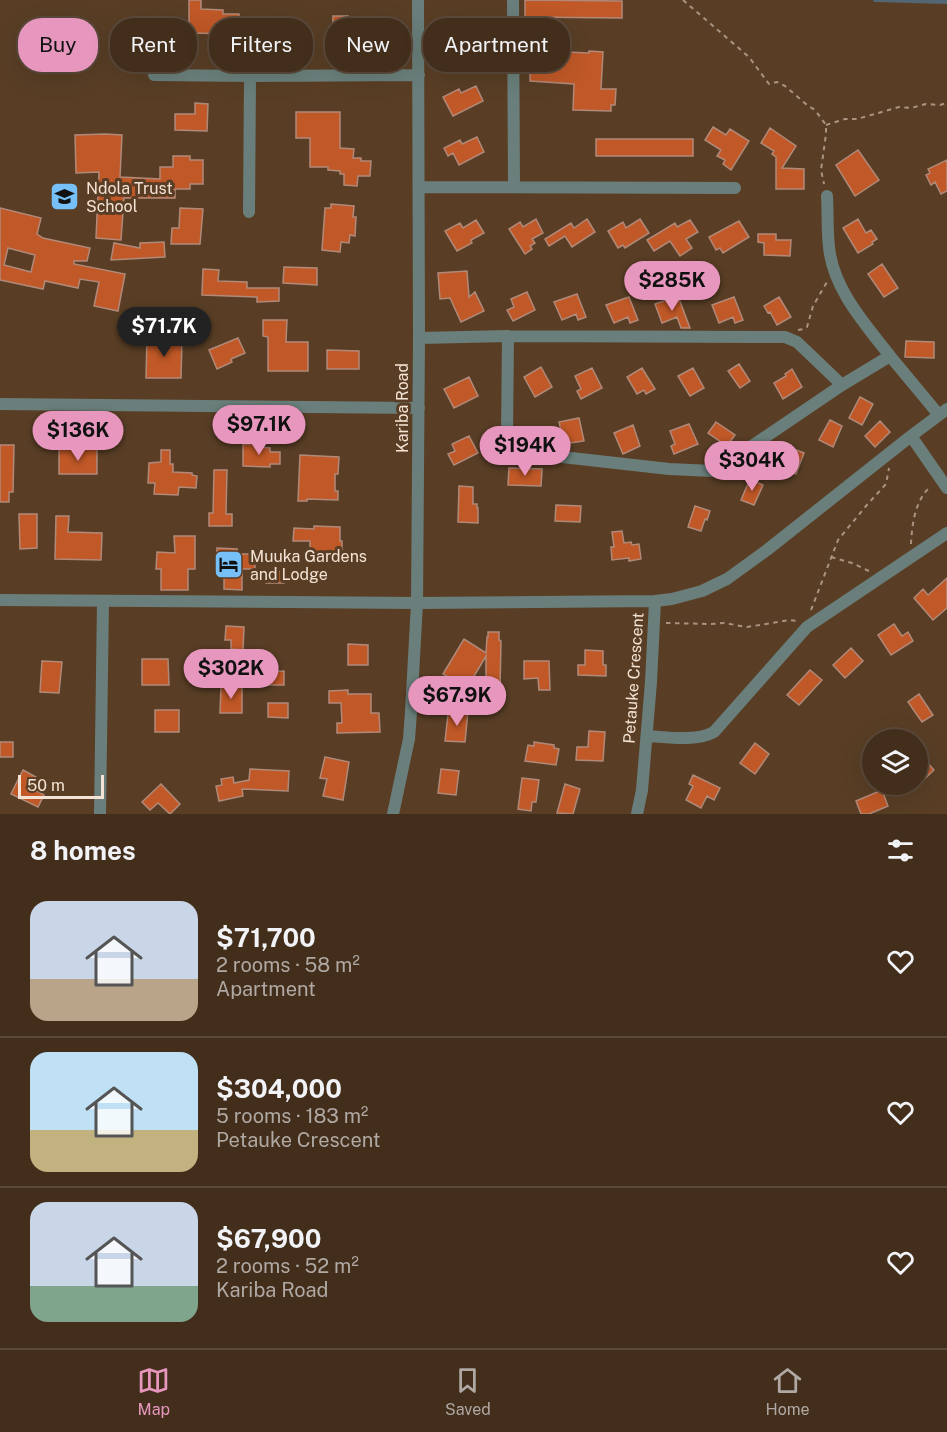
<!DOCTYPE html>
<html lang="en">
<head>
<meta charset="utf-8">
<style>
  body { margin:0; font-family:"Public Sans",sans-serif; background:#4d3a29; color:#f1f3f6; height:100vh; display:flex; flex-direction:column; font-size:22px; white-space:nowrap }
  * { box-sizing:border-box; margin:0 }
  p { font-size:20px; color:#afa8a3 }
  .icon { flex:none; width:33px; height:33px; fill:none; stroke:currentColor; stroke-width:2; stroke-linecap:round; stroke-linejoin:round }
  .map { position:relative; height:814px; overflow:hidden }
  .drawer { display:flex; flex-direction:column; background:#432e1c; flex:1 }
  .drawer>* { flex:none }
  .banner { position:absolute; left:18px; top:18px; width:600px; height:54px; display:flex; gap:12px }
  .fabs { position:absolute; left:862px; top:729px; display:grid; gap:12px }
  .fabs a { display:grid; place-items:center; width:66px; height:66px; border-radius:50%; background:#432e1c; box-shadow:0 6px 24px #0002,0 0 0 2px #5b4a3b; font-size:30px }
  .scale { position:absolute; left:18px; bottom:15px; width:86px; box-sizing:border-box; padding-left:6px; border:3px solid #f4e3d5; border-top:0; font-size:16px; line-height:21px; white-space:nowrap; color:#f4e3d5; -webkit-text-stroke:4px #593e25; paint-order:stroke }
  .price { position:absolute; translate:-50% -51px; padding:0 14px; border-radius:21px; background:#e797bd; color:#111; font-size:20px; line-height:39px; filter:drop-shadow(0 2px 3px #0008) }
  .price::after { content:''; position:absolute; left:50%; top:36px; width:18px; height:14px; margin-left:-9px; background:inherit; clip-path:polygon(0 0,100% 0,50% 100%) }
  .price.on { background:#222; color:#fff }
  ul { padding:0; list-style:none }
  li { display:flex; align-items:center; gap:18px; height:150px; padding:0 30px }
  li+li { border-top:2px solid #5b4a3b }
  li span { display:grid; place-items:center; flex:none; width:168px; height:120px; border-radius:18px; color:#555 }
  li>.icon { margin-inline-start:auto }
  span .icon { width:72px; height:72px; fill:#fffc; stroke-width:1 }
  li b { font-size:26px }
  h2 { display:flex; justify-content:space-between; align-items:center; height:72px; padding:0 30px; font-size:26px }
  .chip { padding:0 21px; border-radius:24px; background:#432e1c; box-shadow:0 6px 24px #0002,0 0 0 2px #5b4a3b; font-size:21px; line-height:54px }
  .chip.on { background:#e797bd; color:#111 }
  .menu { display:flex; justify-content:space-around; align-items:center; height:84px; border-top:2px solid #5b4a3b; background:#432e1c; font-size:16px; color:#afa8a3 }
  .menu a { display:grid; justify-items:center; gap:3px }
  .menu .on { color:#e797bd }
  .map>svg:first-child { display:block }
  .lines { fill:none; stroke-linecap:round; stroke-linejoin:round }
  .stream { stroke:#536673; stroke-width:4 }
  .building { fill:#c05827; stroke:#b18979; stroke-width:1.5; fill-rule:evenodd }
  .path { stroke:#aa9481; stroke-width:2; stroke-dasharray:4.5 4.5; stroke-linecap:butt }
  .minor { stroke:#6a7f7b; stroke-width:12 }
  .labels { text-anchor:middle; stroke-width:6; stroke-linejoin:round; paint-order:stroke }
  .poi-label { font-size:16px; fill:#f4e3d5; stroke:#593e25; text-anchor:start }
  .street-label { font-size:16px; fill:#f4e3d5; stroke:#593e25 }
</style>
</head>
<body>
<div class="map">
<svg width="947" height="814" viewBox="0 0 947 814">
  <rect width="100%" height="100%" fill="#593e25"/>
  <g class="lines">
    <!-- stream -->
    <path class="stream" d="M875,0L947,2"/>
  </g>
  <!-- building -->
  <path class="building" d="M189,0H201V9L223,10V14H239L238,34L189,33Z
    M525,0L622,1V18L525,17Z
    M333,16H348L347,30L369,31V52L332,51Z
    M262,24L296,25V49H279V45H262Z
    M477,34L484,49L459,62L453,51L448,53L444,45L460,37L462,41Z
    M153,35H171V37L182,38V52L139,50L140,39H142V36H153Z
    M589,51L603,52L601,89H616L615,105H611V111L573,110L574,84L530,81V71H535L536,61L566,63L567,52L589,53Z
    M476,86L483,101L453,116L443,97L459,89L461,93Z
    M195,103L208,104L207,131L175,130V114H195Z
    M296,112H340V148L354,149L353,158H361V161H371L370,176H358L357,186L344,185V174H340V171L328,170V167H310V138H296Z
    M713,127L726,135L730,129L749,141L731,170L723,164L725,160L717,156L721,150L705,140Z
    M770,128L796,146L782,168L804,169V189H776V157L772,154L774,151L761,143Z
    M106,134L122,135L120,177L160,179V167H173V156H190V160H203V184H190V189H175V198H124L121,240L96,238L99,172L76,173L75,135Z
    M477,137L484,152L459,165L453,153L448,156L444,148L460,140L462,144Z
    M596,139H693V156H596Z
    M858,150L879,180L855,196L836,165Z
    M947,160V191L941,194L935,182L931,185L926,175L930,173L928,169Z
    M331,204L354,206L353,217H356L355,236L350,235L349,243L341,242L340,252L322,250L325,208H331Z
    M0,208L41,218L37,234L43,238L90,248L87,261H74V264L125,274L118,311L94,306L99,282L80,279L78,288L45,281L43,289L0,280ZM8,248L35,255L31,272L4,265Z
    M180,208L203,209L200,244H171L172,228H179Z
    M536,219L543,233L532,239L535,243L530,246L532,249L525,254L509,229L520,222L523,227Z
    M587,219L595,232L572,247L565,236L549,246L545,239L571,223L574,228Z
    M640,219L649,233L625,248L623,245L618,248L608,231L623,222L626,228Z
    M858,219L866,233L871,230L877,239L872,242L873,244L858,253L843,228Z
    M476,220L484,233L471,240L472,243L457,251L445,231L460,223L463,228Z
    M690,220L698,232L686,239L692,248L680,256L670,241L654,251L647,240L675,223L677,227Z
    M739,221L749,237L723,253L720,248L716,250L709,237Z
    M758,234H776V240H791L790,256L764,255V243L758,242Z
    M164,242L165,257L111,260L114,243L140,248V243Z
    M882,264L898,288L884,297L868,274Z
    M284,267L317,268V285L283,283Z
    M203,269L219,270L218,281L247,282V288H279V301L257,302V297L202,295Z
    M467,271L469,297L475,292L484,311L461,322L450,298L440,299L438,273Z
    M527,292L535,310L513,321L507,310L514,307L511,299Z
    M577,294L586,317L578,320L576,314L562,320L554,302Z
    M678,296L690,328H681L677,317L662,323L655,304Z
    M629,297L638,320L630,323L628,317L614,323L606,305Z
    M734,297L743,320L735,323L733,317L719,323L712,305Z
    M779,297L791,317L777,325L770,312L768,313L764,306Z
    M263,320H287L286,342H308V371H268V337L263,336Z
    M147,338L182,339L181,378H146Z
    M238,338L245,353L231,359L232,362L217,369L209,350Z
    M906,341L934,342V358L905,357Z
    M327,350L359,351V369H327Z
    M739,364L750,381L740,388L728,371Z
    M541,367L552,387L535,397L524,377Z
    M592,368L602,388L581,399L577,391L581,389L575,376Z
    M642,368L655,389L646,394L644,390L637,394L627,377Z
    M693,368L704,388L690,396L678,376Z
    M792,369L802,387L783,399L774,383L786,376L785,374Z
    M469,377L478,396L454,408L444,389Z
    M860,397L873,404L862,425L849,418Z
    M579,418L584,441L564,444L559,422Z
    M830,420L842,426L833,447L819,440Z
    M880,421L890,432L875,447L865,436Z
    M716,422L735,435L727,446L708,433Z
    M689,424L698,444L674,454L671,446L675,444L670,431Z
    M633,425L640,446L623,454L614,433Z
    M469,436L478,453L454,465L448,454L455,451L452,444Z
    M243,444H259V447L270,448V452H280V464H270V467L243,466Z
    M0,445H14L13,492H9V502H0Z
    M791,448L804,453L796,474L783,469Z
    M59,449H97V474H59Z
    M161,450H170V464H173V472L192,473V475L197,476L196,488L179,487L178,495L154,494L155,483H148L149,463L161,462Z
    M300,455L339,457L338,474H335V491H338V500L307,499V501H298Z
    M509,468L542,469L541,486L508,485Z
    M214,470H227L226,514H232V526H209V513H213Z
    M750,479L763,485L754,505L741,500Z
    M459,486L473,487V504H477V508H478V523L458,522Z
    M556,505L581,506L580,522L555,521Z
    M695,506L710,511L707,520L705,519L701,531L688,527Z
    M19,514H37V548L20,549Z
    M56,516H69L68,532L102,533L101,560L55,559Z
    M314,526L340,527V541H342V552L315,554V550H310V541H293L294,528L314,529Z
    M622,531L624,543L631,542L632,545L639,544L641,559L629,561V558L612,560L611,547H614L612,532Z
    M174,536H195V569H188V590H161V569H156L157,552L175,553Z
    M217,548L237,549V554H255V569H242V590L224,589V568H217Z
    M267,571L285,572L284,583H266Z
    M947,578V608L933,620L914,598L923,589L928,595Z
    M894,624L902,636L908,632L913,641L891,655L878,635Z
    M226,626L244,627L243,650L231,649V640H225Z
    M488,632H499V640L501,641L500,689H498V698H488V692H486V656L470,683L462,678L459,683L443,674L464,639L486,653L487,637H488Z
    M348,644L368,645V665H348Z
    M851,648L863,661L845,678L833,665Z
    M585,650L603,651V665H606V676L578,675V665H585Z
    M142,659H168L169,685H142Z
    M42,661L62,662L59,693L40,692Z
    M524,661H549L550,690H539L538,678L524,679Z
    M810,670L822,680L799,705L787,695Z
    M284,671V685H260V672Z
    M221,687H242V713H220Z
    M348,690V694H371V713H379L380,732L337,733V723H342L341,703H329V691Z
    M919,694L933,715L922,722L908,702Z
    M268,703H288V718L268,717Z
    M155,710H179V732H155Z
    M455,710L468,711L465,742L445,741L448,714L454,715Z
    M589,731L605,732L603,761L576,760L577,747H588Z
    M0,742H13V757H0Z
    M534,742L554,745V748L559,749L556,765L525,761L528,745L534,746Z
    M755,743L769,754L755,774L740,763Z
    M325,757L349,762L343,800L323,796L327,779L320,778Z
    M924,759L934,770L918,785V764Z
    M250,769L289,771L288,791L242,789L243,796L219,801L216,786L222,785L221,779L233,777L234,783L249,780Z
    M441,769L459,771L456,795L438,793Z
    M23,770L36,777L31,788L44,795L38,807L11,794Z
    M693,775L720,788L714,800L707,796L701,808L686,800L693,786L689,784Z
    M522,778L539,780L536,802H532L531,811L518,809Z
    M161,784L180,804L170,814L158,803L150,810L142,802Z
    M565,784L580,789L573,814L557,813Z
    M882,790L888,806L869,814H861L856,801Z"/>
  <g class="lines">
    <!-- path -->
    <path class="path" d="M683,0L749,57L769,84L777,82L785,86L807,105L815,110L826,125V134L821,170L824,184
      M826,125L845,119H857L899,107L911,108L926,104L940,105L947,103
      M798,330L804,329L807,327L813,306L827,282
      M911,544C912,524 915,500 931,486
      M831,557L852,563L871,572
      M811,610L838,540L866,506L886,484L889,468
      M666,623L711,624L724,623L747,627L790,620L797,621"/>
    <!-- minor -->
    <path class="minor" d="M513,0L514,187
      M154,75L250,76L419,75
      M419,187L735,188
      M827,196C828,213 827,230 829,247C833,289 865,324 890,356
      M249,212L250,76
      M508,336L507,436C510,448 516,450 527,453L669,469L712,471L718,469L842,385L890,356L939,415
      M419,338L508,336L785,337L797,342L842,385
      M0,404L419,408
      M947,409L911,436L947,488
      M0,600L417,603L655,601
      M647,736C667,737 696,742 714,732L807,627L947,533
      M100,814L103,602
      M393,814L409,739L411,712L417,603L419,338L418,0
      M637,814L642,790L651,682L655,601L672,599L702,591L727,579L767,550L911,436"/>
  </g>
  <!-- icons -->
  <defs>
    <symbol id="school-square" viewBox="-11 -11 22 22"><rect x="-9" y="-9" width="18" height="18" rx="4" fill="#77bff7" stroke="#593e25"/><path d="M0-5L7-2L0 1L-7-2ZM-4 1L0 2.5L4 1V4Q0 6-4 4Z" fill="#111"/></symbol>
    <symbol id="hotel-square" viewBox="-11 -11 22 22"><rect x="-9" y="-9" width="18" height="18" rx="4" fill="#77bff7" stroke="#593e25"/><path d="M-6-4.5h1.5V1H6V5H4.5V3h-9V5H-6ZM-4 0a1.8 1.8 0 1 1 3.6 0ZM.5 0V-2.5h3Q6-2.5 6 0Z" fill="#111"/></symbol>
  </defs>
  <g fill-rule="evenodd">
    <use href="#school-square" x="48" y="180" width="33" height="33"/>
    <use href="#hotel-square" x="212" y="548" width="33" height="33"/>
  </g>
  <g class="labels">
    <!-- poi labels -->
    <g class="poi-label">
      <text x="86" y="194">Ndola Trust<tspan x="86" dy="18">School</tspan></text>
      <text x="250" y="562">Muuka Gardens<tspan x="250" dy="18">and Lodge</tspan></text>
    </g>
    <!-- street labels -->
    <g class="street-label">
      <text transform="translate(402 408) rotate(-90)" y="6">Kariba Road</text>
      <text transform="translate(633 678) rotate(-86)" y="6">Petauke Crescent</text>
    </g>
  </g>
</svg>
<div class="fabs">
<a><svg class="icon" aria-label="layers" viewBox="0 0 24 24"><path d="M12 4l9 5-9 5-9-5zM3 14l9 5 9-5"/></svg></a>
</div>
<div class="scale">50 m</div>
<b class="price" style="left:672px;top:312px">$285K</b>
<b class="price on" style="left:164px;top:358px">$71.7K</b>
<b class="price" style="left:259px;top:456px">$97.1K</b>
<b class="price" style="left:78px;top:462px">$136K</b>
<b class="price" style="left:525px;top:477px">$194K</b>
<b class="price" style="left:752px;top:492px">$304K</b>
<b class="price" style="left:231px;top:700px">$302K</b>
<b class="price" style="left:457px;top:727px">$67.9K</b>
<div class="banner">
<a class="chip on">Buy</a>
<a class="chip">Rent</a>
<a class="chip">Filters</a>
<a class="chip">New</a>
<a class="chip">Apartment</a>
</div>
</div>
<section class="drawer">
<h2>8 homes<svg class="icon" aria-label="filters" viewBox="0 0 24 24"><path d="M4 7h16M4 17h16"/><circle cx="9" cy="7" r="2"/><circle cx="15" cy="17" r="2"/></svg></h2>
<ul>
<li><span style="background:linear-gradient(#c9d6e8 65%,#b9a48a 0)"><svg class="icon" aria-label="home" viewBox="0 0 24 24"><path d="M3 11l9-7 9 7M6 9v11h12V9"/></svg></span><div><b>$71,700</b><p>2 rooms · 58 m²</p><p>Apartment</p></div><svg class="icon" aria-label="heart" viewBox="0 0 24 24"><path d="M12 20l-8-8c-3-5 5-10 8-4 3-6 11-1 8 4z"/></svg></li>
<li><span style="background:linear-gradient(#bfe0f5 65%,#c2b280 0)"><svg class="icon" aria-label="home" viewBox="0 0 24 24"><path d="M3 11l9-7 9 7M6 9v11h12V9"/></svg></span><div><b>$304,000</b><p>5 rooms · 183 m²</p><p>Petauke Crescent</p></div><svg class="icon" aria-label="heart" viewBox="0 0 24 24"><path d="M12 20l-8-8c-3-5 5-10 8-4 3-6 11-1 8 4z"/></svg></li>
<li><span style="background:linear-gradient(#c9d6e8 70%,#7fa58c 0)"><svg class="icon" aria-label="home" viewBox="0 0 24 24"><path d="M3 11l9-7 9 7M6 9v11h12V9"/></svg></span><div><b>$67,900</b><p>2 rooms · 52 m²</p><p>Kariba Road</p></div><svg class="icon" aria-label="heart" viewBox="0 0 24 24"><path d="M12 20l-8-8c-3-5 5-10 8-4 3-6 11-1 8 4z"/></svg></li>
</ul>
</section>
<nav class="menu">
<a class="on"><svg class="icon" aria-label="map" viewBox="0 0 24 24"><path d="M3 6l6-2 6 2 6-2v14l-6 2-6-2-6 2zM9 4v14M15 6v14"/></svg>Map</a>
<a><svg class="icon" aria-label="saved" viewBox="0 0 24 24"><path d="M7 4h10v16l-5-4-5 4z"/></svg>Saved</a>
<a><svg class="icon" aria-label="home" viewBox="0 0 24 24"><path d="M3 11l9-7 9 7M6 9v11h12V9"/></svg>Home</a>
</nav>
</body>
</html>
